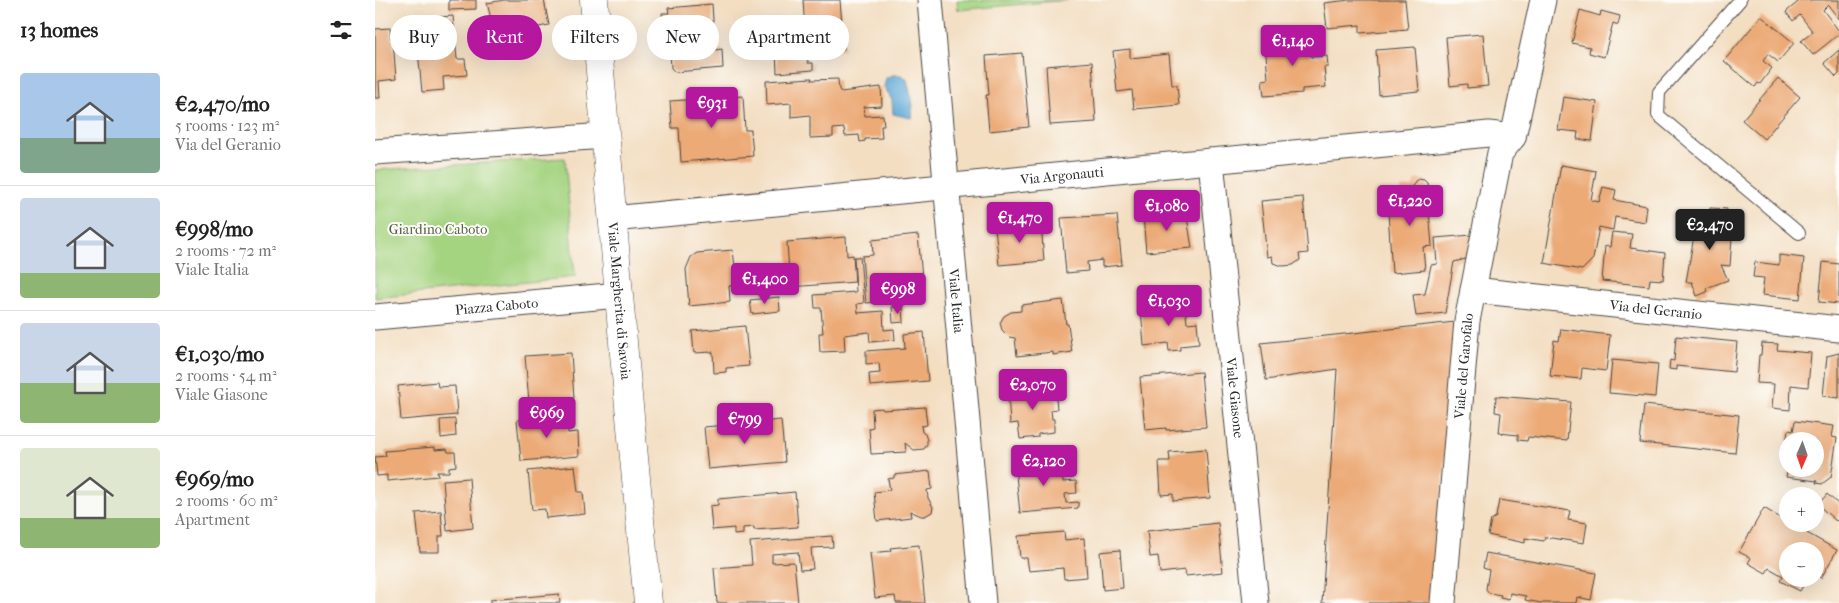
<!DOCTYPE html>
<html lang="en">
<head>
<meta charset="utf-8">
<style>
  body { margin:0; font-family:"IM FELL French Canon",serif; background:#f2f2f2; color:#222; height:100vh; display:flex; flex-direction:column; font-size:19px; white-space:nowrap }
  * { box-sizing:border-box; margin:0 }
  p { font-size:16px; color:#767676 }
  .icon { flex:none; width:28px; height:28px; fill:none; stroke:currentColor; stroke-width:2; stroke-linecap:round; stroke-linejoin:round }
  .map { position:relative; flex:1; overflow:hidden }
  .side { display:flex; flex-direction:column; background:#fff; width:375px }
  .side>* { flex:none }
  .banner { position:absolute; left:15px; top:15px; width:475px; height:45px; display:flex; gap:10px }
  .needle { width:32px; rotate:182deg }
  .fabs { position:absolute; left:1404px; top:432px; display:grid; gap:10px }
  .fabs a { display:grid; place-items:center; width:45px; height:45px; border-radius:50%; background:#fff; box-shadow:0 5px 20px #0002; font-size:25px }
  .price { position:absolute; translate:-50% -42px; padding:0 11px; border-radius:5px; background:#b5179e; color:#fff; font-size:16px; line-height:32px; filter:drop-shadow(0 1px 2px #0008) }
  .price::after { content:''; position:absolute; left:50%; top:30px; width:15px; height:11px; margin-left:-8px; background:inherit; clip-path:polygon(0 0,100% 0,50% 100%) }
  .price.selected { background:#222; color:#fff }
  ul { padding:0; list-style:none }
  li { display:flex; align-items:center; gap:15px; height:125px; padding:0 20px }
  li+li { border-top:1px solid #e0e0e0 }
  li span { display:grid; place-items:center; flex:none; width:140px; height:100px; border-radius:5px; color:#555 }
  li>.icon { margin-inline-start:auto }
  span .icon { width:60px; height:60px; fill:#fffc; stroke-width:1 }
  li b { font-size:21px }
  h2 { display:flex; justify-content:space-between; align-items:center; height:60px; padding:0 20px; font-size:21px }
  .tag { padding:0 18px; border-radius:22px; background:#fff; box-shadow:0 5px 20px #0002; font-size:18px; line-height:45px }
  .tag.selected { background:#b5179e; color:#fff }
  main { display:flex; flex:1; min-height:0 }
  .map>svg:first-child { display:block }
  .green { fill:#a5d481; stroke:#688056 }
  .water { fill:#5ea8d6; stroke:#446a80 }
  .building { fill:#ecaa77 }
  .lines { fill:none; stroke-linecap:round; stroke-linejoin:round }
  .lane-casing { stroke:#494642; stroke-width:14 }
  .street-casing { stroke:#494642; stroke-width:27 }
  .secondary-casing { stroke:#494642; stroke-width:29 }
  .lane { stroke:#fff; stroke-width:12 }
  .street { stroke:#fff; stroke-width:25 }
  .secondary { stroke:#fff; stroke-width:28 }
  .labels { text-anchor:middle; stroke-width:4; stroke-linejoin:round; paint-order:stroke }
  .street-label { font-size:14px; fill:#2b2b2b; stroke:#fdfcf7 }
  .park-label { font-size:14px; fill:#505e45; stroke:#fdfcf7 }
</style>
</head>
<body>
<main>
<section class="side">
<h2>13 homes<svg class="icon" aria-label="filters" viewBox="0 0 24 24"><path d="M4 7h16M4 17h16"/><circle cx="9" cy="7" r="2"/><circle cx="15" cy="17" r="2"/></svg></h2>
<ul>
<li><span style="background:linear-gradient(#a9c7e8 65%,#7fa58c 0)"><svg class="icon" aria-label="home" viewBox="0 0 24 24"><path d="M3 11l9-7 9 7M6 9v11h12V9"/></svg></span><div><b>€2,470/mo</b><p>5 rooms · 123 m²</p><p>Via del Geranio</p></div></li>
<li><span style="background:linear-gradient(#c9d6e8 75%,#8fb573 0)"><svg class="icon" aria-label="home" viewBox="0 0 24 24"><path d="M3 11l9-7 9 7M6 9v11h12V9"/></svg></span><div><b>€998/mo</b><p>2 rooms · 72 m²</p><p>Viale Italia</p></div></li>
<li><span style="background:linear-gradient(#c9d6e8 60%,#8fb573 0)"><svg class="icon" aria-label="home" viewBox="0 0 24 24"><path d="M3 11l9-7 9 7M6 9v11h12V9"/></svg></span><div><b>€1,030/mo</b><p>2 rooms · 54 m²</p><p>Viale Giasone</p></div></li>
<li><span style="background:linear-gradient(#dfe7d0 70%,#8fb573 0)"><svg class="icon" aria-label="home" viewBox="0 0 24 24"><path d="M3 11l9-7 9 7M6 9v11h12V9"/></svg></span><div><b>€969/mo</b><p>2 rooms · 60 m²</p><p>Apartment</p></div></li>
</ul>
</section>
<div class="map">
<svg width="1464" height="603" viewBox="0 0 1464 603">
  <rect width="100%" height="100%" fill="#fdfcf7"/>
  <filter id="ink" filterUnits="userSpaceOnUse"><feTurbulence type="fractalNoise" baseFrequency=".02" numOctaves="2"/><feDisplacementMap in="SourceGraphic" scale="10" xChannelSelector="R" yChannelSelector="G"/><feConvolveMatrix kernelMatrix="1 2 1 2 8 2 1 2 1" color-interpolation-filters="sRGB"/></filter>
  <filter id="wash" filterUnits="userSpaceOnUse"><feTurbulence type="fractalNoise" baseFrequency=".0096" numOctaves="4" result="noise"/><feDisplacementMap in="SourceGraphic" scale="20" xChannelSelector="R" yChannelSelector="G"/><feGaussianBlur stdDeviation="1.12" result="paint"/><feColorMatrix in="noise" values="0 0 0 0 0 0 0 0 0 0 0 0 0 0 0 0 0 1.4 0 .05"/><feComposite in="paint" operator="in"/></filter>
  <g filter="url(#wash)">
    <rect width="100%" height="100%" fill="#f3dec2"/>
    <!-- green -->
    <path class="green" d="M582,0H693L583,10Z
      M190,158L200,277L0,298V170Z"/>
    <!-- water -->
    <path class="water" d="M518,75C524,74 529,75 532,80L538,105L536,118L518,114L517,100L509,87L511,78Z"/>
    <g id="blocks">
      <!-- building -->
      <path class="building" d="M74,0H101V9L74,10Z
        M129,0H169L174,25L134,33L131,16L116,19L112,3Z
        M428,0H465L469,49L432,52L433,63H438V70L402,73L401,50L431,47Z
        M974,0H1030L1033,29L985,33V25L952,28L949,3Z
        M1422,0H1464V19L1453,5L1448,10L1464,31V34L1438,55L1426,41L1438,32L1425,15L1418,21L1411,12L1423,2Z
        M337,4L340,50L347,49L348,68L300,72L296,68L294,35H289L287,13H294L293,8Z
        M1205,10L1225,16L1226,11L1245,16L1243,25L1238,23L1229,57L1214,53L1215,47L1197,43Z
        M78,16L82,59H90L92,75L68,77L69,90L47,92L40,19Z
        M1386,16L1419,43L1403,62L1393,54L1388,61L1397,68L1385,84L1383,83L1380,87L1349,61Z
        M15,28L16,39H18L21,79L4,81L5,98H0V29Z
        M934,31L936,57L952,56L953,67H949L951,87L927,89V93L889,96L887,80L893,79L890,43L923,40L922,33Z
        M1108,34L1113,86L1092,88V84L1075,86L1071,37Z
        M1040,47L1044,91L1004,95L1001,50Z
        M755,49V58L794,54L797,85H802L804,105L759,109L757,90L742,92L738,51Z
        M1464,50V74L1461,77L1449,63Z
        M647,53L654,127L614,131L611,95H614L611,56Z
        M717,62L721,122L675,125L671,66Z
        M437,78L436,80L463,79L464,90L466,92L506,87L507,106L489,107L490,116L508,115L509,126H506L507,138L490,139V141L485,142L484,135L470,136L469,128L458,129V137L435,138V115L416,117V103L392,105L391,81Z
        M1403,78L1425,97L1389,139L1367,120Z
        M368,96L370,130H376L378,156L306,162L304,128H297L295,101Z
        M1188,97L1222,102L1217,141L1202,139L1203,132L1183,130Z
        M1186,165L1221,171L1216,200L1224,202L1228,187L1241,190L1239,200L1272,206L1270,222L1240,217L1238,230L1224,227L1218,259L1207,270L1169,263Z
        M1044,179L1049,180L1052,183L1053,190L1058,189L1059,210H1054L1057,246L1048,247L1050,270L1017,273L1012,197L1027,196L1026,188L1037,187L1040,181Z
        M928,197L933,253L924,254L925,260L918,265L908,266L898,263L897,256L892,257L886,201Z
        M1335,208L1352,209L1351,222L1358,223L1355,266L1346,265L1353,280L1331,288L1332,292L1322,296L1317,282H1311L1319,236H1316L1318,219L1334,220Z
        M811,211L817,248L771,252L768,215Z
        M742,215L747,265L727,267V260L712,262L713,271L691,273L686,218Z
        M666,223L669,261L624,265L620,227Z
        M1237,232L1257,234L1255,248L1290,253L1288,280L1275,279L1274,286L1227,281L1230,246L1235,247Z
        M543,235L547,277L540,278L541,286L514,288L515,301L491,303L487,256L498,255L497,240Z
        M1097,235L1091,259L1079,262L1070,313L1041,316L1038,295L1050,294L1056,265L1062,264L1060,238Z
        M471,237L472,256L478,255L480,282L415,287L412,242Z
        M358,250L362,285L354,286L355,302L314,306L311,269L316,257L322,253Z
        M1404,255L1429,258L1425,299L1387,295L1389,278L1378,277L1380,262L1404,265Z
        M479,257H485L489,303L482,304L483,313L508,311L509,330L519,329L520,340L495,342L494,332L469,335L470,351L445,352L444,333H448L446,308H440L439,295L481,292Z
        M1448,262L1464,264V304L1444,302Z
        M404,297L405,311L377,314L375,300Z
        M688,300L691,324H693L697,352L678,355V352L642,356L640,338L634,337L627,330L625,323L629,316L636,312L646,311V305Z
        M810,305L812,323L822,322L824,344L805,346V350L794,351L793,343L769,346L766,309Z
        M517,307H528L529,322L518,323Z
        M1080,322L1059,603H947L962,369L891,380L886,343Z
        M370,326L374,366L351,368V372L339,373L338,352L319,353L317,331Z
        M1186,329L1235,335L1231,371L1207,368L1206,379L1175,376L1179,340L1184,341Z
        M549,332L553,381L495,386L494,374L505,373L504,363L491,364V351L530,348L529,334Z
        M1301,336L1362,342L1359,372L1301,366V370L1294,369L1295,360L1299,361Z
        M1387,343L1403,344L1402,350L1436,353L1433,387L1416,385L1415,410L1397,408L1399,384L1382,383L1384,355H1386Z
        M196,353L199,398L154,402L150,356Z
        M1464,353V398L1448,396L1452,356Z
        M1237,360L1283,364L1280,397L1234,393Z
        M826,372L831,427L791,430V428L770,430L765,377Z
        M62,382L63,387L80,386L82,415L26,420L23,386Z
        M680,388L682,409L676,410L677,419H679V432L663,434V437L645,439L643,423L635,424L633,392Z
        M1121,396L1196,402L1192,441L1153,437L1152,441L1143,440V435L1124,433L1126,413L1120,412Z
        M1269,405L1364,415L1360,453L1265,443Z
        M550,407L552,425L546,426L547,432L550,434L552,440V444L549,449L539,450L530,443L531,452L496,454L494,428L498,427L497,409L507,408L508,410Z
        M191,416L193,433L203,432L204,456L146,461L142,420Z
        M80,419L81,436L66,438L65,420Z
        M406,420L410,462L333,469L329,427Z
        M1420,421L1459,426L1457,437L1462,438L1456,477L1447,484L1441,483L1442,481L1411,477L1413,469H1440V441H1412V467L1408,466L1413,430L1418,431Z
        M60,447V450L72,449L73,452H80L81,466L74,467V472H62L63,476L12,481V475L2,476L0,457L11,456L10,451Z
        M831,449L835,498L798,501V494L786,495L784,461H795L794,452Z
        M686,458L688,482L701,481L702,493L690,494L691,503L703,502V508L645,513L640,466L667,464V461Z
        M200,466L203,492H208L210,514L171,518L170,509L157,510L153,471Z
        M555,471L557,489L552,490L553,498L558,507L557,512L550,516H546L535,511L536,517L502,521L499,492L515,490L513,479L519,478V475Z
        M94,478L98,528L72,531L68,480Z
        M420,492L423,527L379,530V527L368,528V534L359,535V528L337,530L335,506L343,505V499Z
        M1452,494L1464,505V518L1461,521L1443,505Z
        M1124,500L1195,511L1193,520L1212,523L1209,543L1170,537L1169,541L1150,538V543L1113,535L1116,520L1121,517Z
        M1389,508L1412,522V524H1424L1435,529L1432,533L1462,550L1446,578L1440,574V551H1412V579H1432L1425,591L1405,581L1408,576L1394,568L1391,573L1373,563L1376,558L1364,552Z
        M66,511L68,536H64V552H45L41,513Z
        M843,523L848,572L811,576L810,570L785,573L783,556L775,557L772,531Z
        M689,532L690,540L709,538L712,577L689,579L688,568L654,571L652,558H645L643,536Z
        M457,536L458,547L436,548L438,569L425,570L423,552L397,554V563L419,562L423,603H342L339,568L377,565L375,542Z
        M544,545L550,603H521L520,596L500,598L495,553L516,551L515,548Z
        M745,550L748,588L728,590L725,552Z
        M1111,553L1221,573L1216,600L1202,597L1201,603H1166L1150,600L1151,596L1135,593L1134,599L1125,597L1126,595L1114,593L1111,589L1114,570L1108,568Z
        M184,594L185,603H115V600Z"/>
    </g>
  </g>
  <g filter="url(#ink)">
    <use href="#blocks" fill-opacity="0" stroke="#494642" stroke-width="1"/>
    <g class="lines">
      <defs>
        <path id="lane" d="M1365,0L1284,92L1283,115L1424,233"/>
        <g id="street">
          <path id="s1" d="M555,0L608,603"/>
          <path d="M0,152L230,136"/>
          <path id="s2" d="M836,161L881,603"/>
          <path id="s3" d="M237,219L1114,134L1138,137"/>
          <path id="s4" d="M1098,290L1464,329"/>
          <path id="s5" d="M0,317L244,295"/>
          <path id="s6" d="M1068,603L1092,321L1125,153L1138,137L1168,0"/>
        </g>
        <g id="secondary">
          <path id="s7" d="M219,0L249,354L273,603"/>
        </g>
      </defs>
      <!-- lane casing -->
      <use href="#lane" class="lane-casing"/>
      <!-- street casing -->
      <use href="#street" class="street-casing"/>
      <!-- secondary casing -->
      <use href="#secondary" class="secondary-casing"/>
      <!-- lane -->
      <use href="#lane" class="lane"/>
      <!-- street -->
      <use href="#street" class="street"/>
      <!-- secondary -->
      <use href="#secondary" class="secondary"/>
    </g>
  </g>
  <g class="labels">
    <!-- street labels -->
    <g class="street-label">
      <text dy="5" stroke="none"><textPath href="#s3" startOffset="452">Via Argonauti</textPath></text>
      <text dy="5" stroke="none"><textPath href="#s1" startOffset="302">Viale Italia</textPath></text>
      <text dy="5" stroke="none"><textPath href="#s7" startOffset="302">Viale Margherita di Savoia</textPath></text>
      <text dy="5" stroke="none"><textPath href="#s5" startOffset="122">Piazza Caboto</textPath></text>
      <text dy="5" stroke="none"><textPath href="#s4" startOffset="184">Via del Geranio</textPath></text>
      <text dy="5" stroke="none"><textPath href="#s6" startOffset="238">Viale del Garofalo</textPath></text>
      <text dy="5" stroke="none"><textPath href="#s2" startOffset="238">Viale Giasone</textPath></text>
    </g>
    <!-- park labels -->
    <g class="park-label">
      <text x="63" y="234">Giardino Caboto</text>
    </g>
  </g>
</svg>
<div class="fabs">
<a><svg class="needle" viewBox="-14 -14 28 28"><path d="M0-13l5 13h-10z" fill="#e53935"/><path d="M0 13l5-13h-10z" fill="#767676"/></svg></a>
<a>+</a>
<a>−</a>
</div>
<b class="price" style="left:918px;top:67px">€1,140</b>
<b class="price" style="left:337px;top:129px">€931</b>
<b class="price" style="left:1035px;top:227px">€1,220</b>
<b class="price" style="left:792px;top:232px">€1,080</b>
<b class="price" style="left:645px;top:244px">€1,470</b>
<b class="price selected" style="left:1335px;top:251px">€2,470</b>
<b class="price" style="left:390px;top:305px">€1,400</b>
<b class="price" style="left:523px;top:315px">€998</b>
<b class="price" style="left:794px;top:327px">€1,030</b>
<b class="price" style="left:658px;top:411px">€2,070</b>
<b class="price" style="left:172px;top:439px">€969</b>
<b class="price" style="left:370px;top:445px">€799</b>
<b class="price" style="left:669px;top:487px">€2,120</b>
<div class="banner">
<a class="tag">Buy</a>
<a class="tag selected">Rent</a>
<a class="tag">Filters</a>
<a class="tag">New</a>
<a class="tag">Apartment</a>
</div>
</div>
</main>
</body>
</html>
